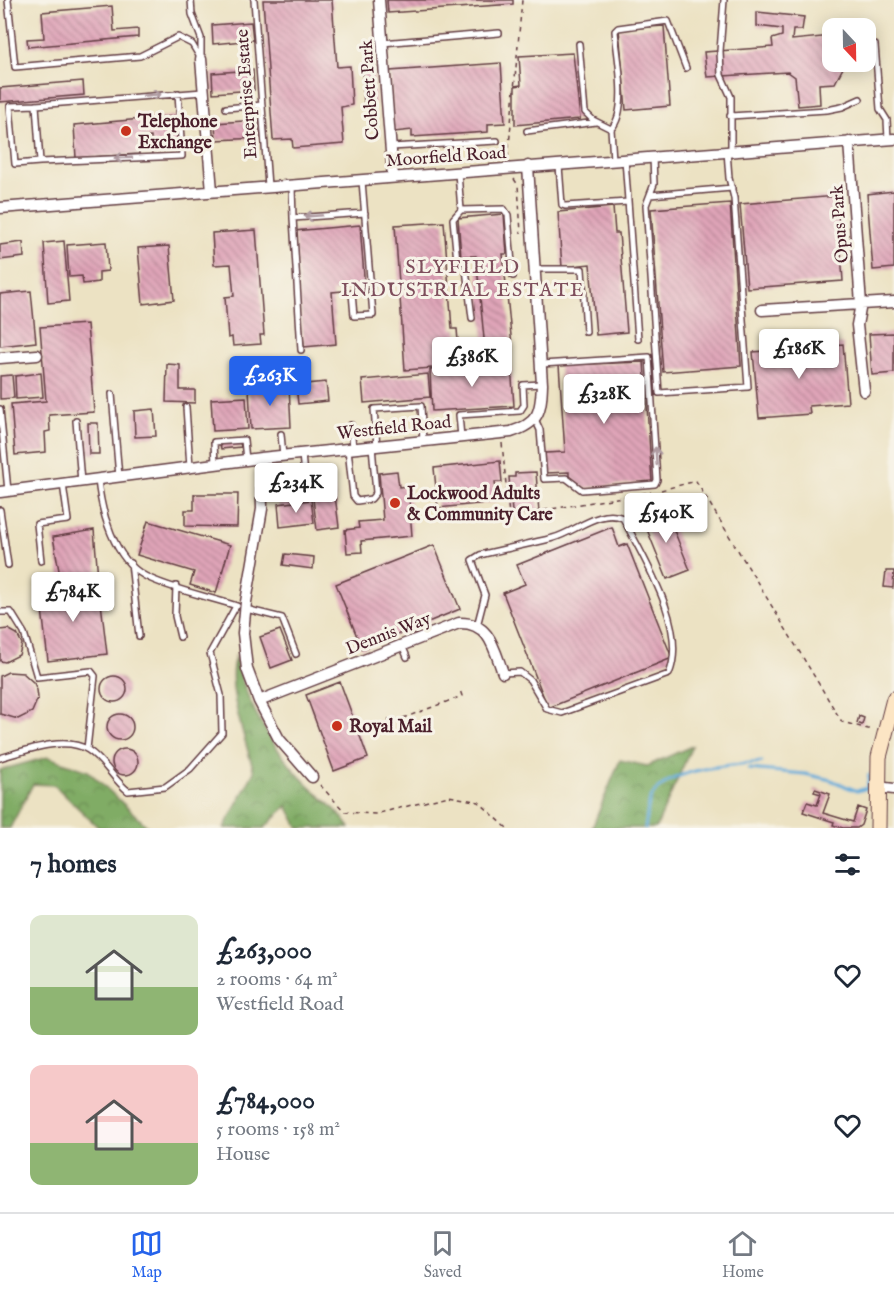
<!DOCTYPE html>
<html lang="en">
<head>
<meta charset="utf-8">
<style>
  body { margin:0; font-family:"IM FELL English",serif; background:#f6f6f7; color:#1f2937; height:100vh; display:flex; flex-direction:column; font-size:22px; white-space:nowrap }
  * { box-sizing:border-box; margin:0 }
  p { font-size:20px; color:#747a83 }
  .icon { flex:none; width:33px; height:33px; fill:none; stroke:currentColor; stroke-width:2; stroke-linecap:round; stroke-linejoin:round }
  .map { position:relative; height:828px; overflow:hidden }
  .sheet { display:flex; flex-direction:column; background:#fff; flex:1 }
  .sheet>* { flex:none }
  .needle { width:39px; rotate:158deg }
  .buttons { position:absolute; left:822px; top:18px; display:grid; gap:12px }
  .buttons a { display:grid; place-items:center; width:54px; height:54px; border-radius:12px; background:#fff; box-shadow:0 3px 15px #0003; font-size:30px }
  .price { position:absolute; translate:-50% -51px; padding:0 14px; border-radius:6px; background:#fff; color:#222; font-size:20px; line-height:39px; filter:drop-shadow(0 2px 3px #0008) }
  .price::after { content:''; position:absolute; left:50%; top:36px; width:18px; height:14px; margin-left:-9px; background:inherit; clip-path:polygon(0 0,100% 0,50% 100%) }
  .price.selected { background:#2563eb; color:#fff }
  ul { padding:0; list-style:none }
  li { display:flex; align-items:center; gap:18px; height:150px; padding:0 30px }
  li span { display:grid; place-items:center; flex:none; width:168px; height:120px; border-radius:12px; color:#555 }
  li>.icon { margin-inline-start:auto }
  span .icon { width:72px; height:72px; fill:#fffc; stroke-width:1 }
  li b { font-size:26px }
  h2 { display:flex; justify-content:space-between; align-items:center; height:72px; padding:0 30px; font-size:26px }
  .tab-bar { display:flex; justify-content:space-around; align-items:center; height:84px; border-top:2px solid #e0e1e3; background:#fff; font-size:16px; color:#747a83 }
  .tab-bar a { display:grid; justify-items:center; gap:3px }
  .tab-bar .selected { color:#2563eb }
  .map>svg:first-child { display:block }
  .forest { fill:url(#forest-crowns); stroke:#656648; stroke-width:1.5 }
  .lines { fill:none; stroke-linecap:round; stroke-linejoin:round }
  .stream { stroke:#63acdb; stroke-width:3 }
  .building { fill:url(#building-back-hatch) }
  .lane-casing { stroke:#623c42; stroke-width:8 }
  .street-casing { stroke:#623c42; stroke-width:13 }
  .secondary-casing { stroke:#623c42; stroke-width:17 }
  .path { stroke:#623c42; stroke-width:1.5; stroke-dasharray:4.5 4.5; stroke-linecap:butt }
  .lane { stroke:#fff; stroke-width:5 }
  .street { stroke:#fff; stroke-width:10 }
  .secondary { stroke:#fce5c4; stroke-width:15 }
  .oneway { stroke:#ae9aa0 }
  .poi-dot { fill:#c8321e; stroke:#f7f3e8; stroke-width:2 }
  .labels { text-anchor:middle; stroke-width:6; stroke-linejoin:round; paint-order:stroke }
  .street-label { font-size:18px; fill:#4a1f2b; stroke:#f7f3e8 }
  .poi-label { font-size:18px; font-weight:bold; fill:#4a1f2b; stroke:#f7f3e8; text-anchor:start }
  .neighbourhood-label { font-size:20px; letter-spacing:1.5px; fill:#7e4e5c; stroke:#f7f3e8 }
</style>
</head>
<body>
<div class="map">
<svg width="894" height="828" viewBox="0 0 894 828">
  <defs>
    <pattern id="forest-crowns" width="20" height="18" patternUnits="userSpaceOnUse" patternTransform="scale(1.5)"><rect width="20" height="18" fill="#80ac65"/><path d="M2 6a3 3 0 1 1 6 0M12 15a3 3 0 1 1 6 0" fill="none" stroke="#6b8b53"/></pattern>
    <pattern id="building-back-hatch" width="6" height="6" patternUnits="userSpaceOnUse" patternTransform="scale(1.5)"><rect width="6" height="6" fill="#dfa4b8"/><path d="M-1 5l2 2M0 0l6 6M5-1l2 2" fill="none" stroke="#b78596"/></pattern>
  </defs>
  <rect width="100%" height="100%" fill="#f7f3e8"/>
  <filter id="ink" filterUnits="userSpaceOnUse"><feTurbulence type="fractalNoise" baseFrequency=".0167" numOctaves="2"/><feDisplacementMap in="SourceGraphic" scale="12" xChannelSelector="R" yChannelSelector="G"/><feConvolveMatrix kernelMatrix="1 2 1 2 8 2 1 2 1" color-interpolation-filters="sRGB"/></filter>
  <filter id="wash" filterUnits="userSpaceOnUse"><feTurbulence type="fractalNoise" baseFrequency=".008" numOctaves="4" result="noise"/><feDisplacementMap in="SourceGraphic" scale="24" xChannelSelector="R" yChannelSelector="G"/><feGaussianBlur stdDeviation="1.35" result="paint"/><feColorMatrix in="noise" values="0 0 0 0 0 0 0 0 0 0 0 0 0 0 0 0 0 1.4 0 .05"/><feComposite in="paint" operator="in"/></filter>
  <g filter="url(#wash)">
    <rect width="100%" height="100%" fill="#ece2c3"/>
    <!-- forest -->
    <path class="forest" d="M235,657C248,707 271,748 308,785C323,800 338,809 350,828H299L287,806L264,828H224L254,772C246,741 225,687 235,657Z
      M692,746L656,828H592L620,760L647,766Z
      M48,757L88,771L149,828H99L54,785L33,784L10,828H0V770Z"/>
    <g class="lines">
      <!-- stream -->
      <path class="stream" d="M748,769L805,774L831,780L857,791L867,788L869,775
        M645,828C647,819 647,803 652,796C671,767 731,765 762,762"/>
    </g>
    <g id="blocks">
      <!-- building -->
      <path class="building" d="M263,0H332L337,67L350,66L352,105L341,107L344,144L293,148L292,139L273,140Z
        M387,0H513V4L388,13Z
        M112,6L114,31L138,29V37L28,47L27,39L44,38L42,12Z
        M757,12L804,17L802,30H793L792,40L832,36V62H845V64L835,83L819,84L820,104L798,106L795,77L788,72L707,77L704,52L773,47L772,39L782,36V29L757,26Z
        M251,22L253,40L213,44L212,25Z
        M664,26L670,106L626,110L619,29Z
        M573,53L580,119L515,125V86L521,85L519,56Z
        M501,63L505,123L488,124V132L412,137V130L394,132L390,71Z
        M362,66H373L375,104L364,105Z
        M253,70L254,90L213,93L212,73Z
        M83,81L84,95L0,102V88Z
        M176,116L178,153L152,155L151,137L138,138L139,154L76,158L74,125Z
        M258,120L259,138L216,140L215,123Z
        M894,191V268L873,270L867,194Z
        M837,196L843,281L747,288L740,204Z
        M730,203L741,366L663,372L651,209Z
        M613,207L615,233H619L627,332L596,335L590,264L562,267L558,212Z
        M504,214L507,254H503L512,346L485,349L476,256H461L458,218Z
        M444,222L452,329H457L460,366L405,370L395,225Z
        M360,225L365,289L332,292L336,344L304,347L294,231Z
        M256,230L264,335H260L261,344L233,346L232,337L228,338L225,297L234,296L231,264L214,265L212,233Z
        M64,241L69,301L48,303L44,243Z
        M23,242L24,257L0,260V245Z
        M106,242L108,271L99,272V282L83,284L82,276L69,277L67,245Z
        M169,246L174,300L143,304L138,248Z
        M31,291L36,342L0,346V294Z
        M87,324L94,412L49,415L50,431L45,432L46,452L15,455L11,404L46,401L40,327Z
        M894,333V373L872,375L869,334Z
        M843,344L848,403L809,406L810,414L759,418L753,352Z
        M644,362L652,482L584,488L569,477V472L546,473L545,453L565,452L559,365Z
        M167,364L180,365V390H195V403L166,402Z
        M511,365L514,406L432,411L430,370Z
        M41,373L43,397L16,399L15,376Z
        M428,374L430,397L364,403L362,380Z
        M12,375L14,398L0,399V376Z
        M326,382L328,401L298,404L296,385Z
        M289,386L291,427L251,429L249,388Z
        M246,397L248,429L213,431L211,399Z
        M154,409L156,436L135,437L134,411Z
        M88,423H98L99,454H89Z
        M240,442L241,447L221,449L220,444Z
        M500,461L502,482H495L497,502L438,508L434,468Z
        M397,471L399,487L408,486L412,536L361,541L362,552L347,553L345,530L359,528L358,522L383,520L379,473Z
        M332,472L339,527L317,530L310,475Z
        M536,472L539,513L512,512L509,477H515V473Z
        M194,494H238L237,527L185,526V510H194Z
        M311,500L314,523L280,527L278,504Z
        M665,508L690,570L667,579L642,517Z
        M148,521L230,545L216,593L190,585L194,572L137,555Z
        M612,527L619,547L627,544L672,658L548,708L503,593L525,584L517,565Z
        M94,530L98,577L61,582L53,537Z
        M434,545L460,609L362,649L336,584Z
        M285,554L314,557L313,569L283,565Z
        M886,571H894L893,588L884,587Z
        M99,586L107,654L48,661L40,592Z
        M8,629L17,634L22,644L19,655L5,662L0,661V630Z
        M280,630L292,660L271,668L260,637Z
        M8,672L23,673L34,683L37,690L38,698L32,712L18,719L0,714V676Z
        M101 689a13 13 0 1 1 26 0a13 13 0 1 1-26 0Z
        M340,682L368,758L334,771L306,695Z
        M107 727a13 13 0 1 1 26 0a13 13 0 1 1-26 0Z
        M859,716L864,718L862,725L857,723Z
        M112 762a13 13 0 1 1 26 0a13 13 0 1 1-26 0Z
        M815,789L830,794L823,813L853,822L858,807L866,810L861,825L857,828H843L833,825L834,822L803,812L807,802L817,805L821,794L814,792Z"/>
    </g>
  </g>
  <g filter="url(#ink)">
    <use href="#blocks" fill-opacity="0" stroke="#623c42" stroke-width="1.5"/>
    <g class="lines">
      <defs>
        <path id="lane" d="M8,0L15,67L140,56L178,37L192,44L201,59
          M191,0L192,14L201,38V58
          M254,0L268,186
          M724,0L720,51L721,75L731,97V151
          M382,43L499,33
          M579,44L585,112L593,120L611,129L613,160
          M875,45L880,109L887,120L888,139
          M178,93L182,156L40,162L36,105L203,92
          M36,105L10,106L15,164L40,162
          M226,108L262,105
          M730,116L827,110L842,107L860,99
          M611,129C629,111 617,56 615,31L618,28L668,21L686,68
          M527,131L596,122
          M391,147L497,141
          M653,157L654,184L646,205L659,393L748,387L734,198L729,178L727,151
          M625,159L638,339
          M559,166L562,205L565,206L628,202
          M458,173L461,210L453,219L457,261H465L472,318
          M292,186L293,218L365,213
          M650,195L732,188
          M461,210L504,209L508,215L513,276
          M293,218L301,350
          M535,269H582L586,332
          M352,293L354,316L373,315L362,181
          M112,394L119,477
          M186,407L190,467
          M0,409L8,491
          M535,419L540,430L544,479L566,478L582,490L655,484L657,480L649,357L542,364
          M76,421L81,482
          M351,425L353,448
          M281,434L283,456
          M461,437L459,415L520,411L524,405L523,385L541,384
          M377,446L374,409L421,406L423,441
          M348,449L353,496L357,501L371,499L376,493L372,446
          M215,464L214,442L244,440L246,460
          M98,479C101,512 114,559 145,576C170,589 210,597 237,606
          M286,488L305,486L302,454
          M0,510L8,565
          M41,561L37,524L68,520L63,484
          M131,563L139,636
          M176,586L175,616L180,637
          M246,609L282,618L296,654
          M0,612H11L24,633L37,677L91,671L95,676L87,749
          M477,626L485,595L472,560L480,555C504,549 529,544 553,538C575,532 600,508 623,518C644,559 688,628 669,674L562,713L547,709L530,680L520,672L503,673
          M402,645L407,657
          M0,758C24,751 65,735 88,750C104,760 113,779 128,791L165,787L190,769L222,733L221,695L210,653L236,606"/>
        <path id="street" d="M379,0L393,177
          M201,59L212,191
          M849,142L861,304L857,325L864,391
          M0,208L894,139
          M762,310L894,302
          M0,358L37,355
          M261,458L262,509L246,602L243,633L247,669L259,701L279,739L312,777
          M0,492L261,458L511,432C539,423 541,412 542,384L528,166
          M259,701L459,623C490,622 494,649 503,673
          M877,787L894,789"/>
        <path id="secondary" d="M878,828L879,757L894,699"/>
      </defs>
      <!-- lane casing -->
      <use href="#lane" class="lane-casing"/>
      <!-- street casing -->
      <use href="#street" class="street-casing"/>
      <!-- secondary casing -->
      <use href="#secondary" class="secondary-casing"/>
      <!-- path -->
      <path class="path" d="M508,157L522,0
        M514,179L518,185L521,233
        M502,443L509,515L511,516L651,492
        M661,490L696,481L842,722L872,730
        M388,719L390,723L462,696L460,690
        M320,785L345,812L375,814L449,796L479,802L507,828"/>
      <!-- lane -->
      <use href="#lane" class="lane"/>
      <!-- street -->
      <use href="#street" class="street"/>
      <!-- secondary -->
      <use href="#secondary" class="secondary"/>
    </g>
    <!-- one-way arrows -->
    <defs><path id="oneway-shaft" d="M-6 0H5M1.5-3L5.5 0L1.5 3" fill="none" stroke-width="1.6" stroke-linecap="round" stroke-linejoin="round" transform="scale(1.5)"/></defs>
    <g class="oneway">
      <use href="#oneway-shaft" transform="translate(152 95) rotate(-5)"/>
      <use href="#oneway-shaft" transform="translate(123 158) rotate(178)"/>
      <use href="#oneway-shaft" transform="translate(313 216) rotate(176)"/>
      <use href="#oneway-shaft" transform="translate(656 456) rotate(-94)"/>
    </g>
  </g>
  <!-- markers -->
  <g class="poi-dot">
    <circle cx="126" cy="131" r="6"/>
    <circle cx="395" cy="503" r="6"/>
    <circle cx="337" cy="726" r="6"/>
  </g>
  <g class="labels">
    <!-- street labels -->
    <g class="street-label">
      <text transform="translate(369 90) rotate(-94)" y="6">Cobbett Park</text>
      <text transform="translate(246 94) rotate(-94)" y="6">Enterprise Estate</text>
      <text transform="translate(446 156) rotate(-4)" y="6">Moorfield Road</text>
      <text transform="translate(839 224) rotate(-94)" y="6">Opus Park</text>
      <text transform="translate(394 427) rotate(-6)" y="6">Westfield Road</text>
      <text transform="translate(388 633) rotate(-21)" y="6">Dennis Way</text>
    </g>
    <!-- poi labels -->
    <g class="poi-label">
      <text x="138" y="127">Telephone<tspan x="138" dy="21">Exchange</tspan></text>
      <text x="407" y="499">Lockwood Adults<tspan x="407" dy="21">&amp; Community Care</tspan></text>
      <text x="349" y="732">Royal Mail</text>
    </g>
    <!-- neighbourhood labels -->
    <g class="neighbourhood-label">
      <text x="463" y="273">SLYFIELD<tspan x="463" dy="23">INDUSTRIAL ESTATE</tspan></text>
    </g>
  </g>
</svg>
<div class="buttons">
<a><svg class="needle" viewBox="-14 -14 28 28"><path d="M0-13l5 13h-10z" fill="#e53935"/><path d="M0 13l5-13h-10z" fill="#747a83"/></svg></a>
</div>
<b class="price" style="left:799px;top:380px">£186K</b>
<b class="price" style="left:472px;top:388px">£386K</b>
<b class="price selected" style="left:270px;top:407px">£263K</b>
<b class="price" style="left:604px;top:425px">£328K</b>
<b class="price" style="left:296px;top:514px">£234K</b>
<b class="price" style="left:666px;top:544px">£540K</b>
<b class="price" style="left:73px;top:623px">£784K</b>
</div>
<section class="sheet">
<h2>7 homes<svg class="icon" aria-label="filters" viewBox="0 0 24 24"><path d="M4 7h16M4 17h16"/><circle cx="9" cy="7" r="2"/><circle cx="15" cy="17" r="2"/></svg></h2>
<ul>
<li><span style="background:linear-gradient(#dfe7d0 60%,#8fb573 0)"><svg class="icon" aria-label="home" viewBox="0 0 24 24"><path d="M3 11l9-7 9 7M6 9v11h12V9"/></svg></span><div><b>£263,000</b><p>2 rooms · 64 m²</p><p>Westfield Road</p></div><svg class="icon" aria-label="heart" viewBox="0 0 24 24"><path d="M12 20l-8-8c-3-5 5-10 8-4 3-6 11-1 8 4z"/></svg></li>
<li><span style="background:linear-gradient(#f6c9c9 65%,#8fb573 0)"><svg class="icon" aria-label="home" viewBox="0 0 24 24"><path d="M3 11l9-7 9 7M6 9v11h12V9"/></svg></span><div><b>£784,000</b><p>5 rooms · 158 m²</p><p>House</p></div><svg class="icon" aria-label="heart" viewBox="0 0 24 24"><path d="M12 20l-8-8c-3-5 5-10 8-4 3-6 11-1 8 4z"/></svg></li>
</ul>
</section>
<nav class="tab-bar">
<a class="selected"><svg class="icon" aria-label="map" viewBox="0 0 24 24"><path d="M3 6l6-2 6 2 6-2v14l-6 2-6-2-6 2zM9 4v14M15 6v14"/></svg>Map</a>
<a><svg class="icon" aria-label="saved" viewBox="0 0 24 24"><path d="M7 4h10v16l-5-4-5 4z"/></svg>Saved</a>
<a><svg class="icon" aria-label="home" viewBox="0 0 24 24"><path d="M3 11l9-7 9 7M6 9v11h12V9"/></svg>Home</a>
</nav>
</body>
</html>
